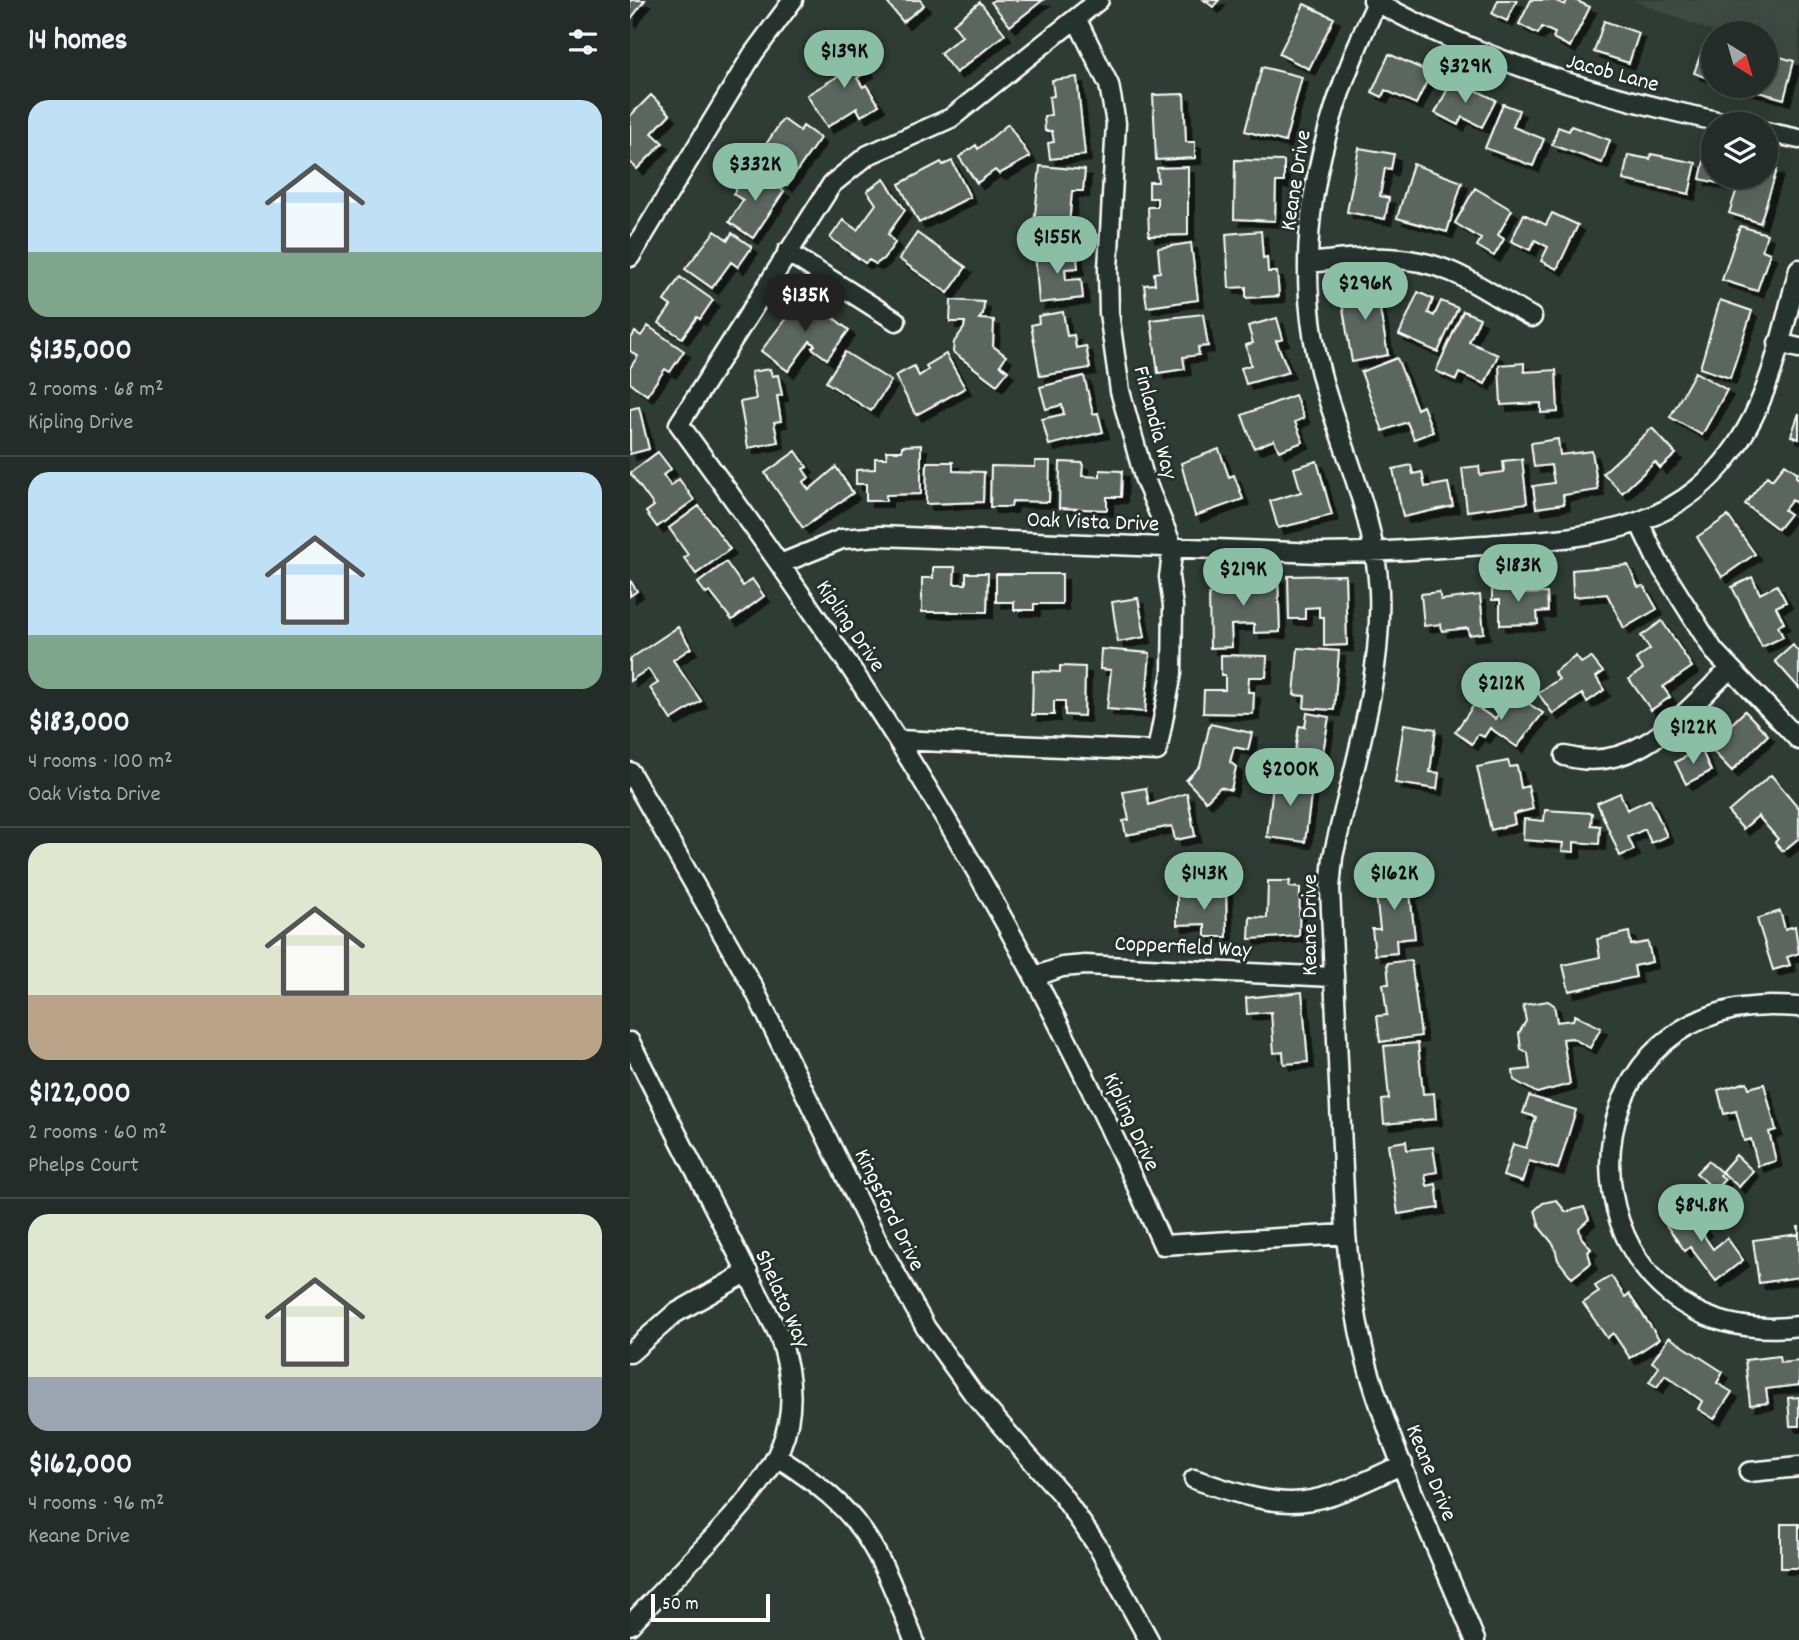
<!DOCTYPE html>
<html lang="en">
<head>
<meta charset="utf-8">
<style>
  body { margin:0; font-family:Dekko,sans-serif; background:#2f3834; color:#f1f3f6; height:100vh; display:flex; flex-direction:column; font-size:26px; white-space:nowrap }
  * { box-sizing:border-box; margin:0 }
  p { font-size:23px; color:#a3a7a8 }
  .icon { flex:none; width:38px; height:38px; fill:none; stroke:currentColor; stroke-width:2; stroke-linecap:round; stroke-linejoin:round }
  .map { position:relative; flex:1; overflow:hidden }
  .side { display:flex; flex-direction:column; background:#232c28; width:630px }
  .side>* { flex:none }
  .needle { width:46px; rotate:143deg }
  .tools { position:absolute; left:1071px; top:21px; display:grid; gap:14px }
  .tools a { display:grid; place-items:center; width:77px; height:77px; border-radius:50%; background:#232c28; box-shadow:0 7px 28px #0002,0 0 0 2px #404845; font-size:35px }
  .scale { position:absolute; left:21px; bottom:18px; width:119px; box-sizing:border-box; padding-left:7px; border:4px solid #fff; border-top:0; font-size:19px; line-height:24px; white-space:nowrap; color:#fff; -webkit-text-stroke:5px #26332d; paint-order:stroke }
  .price { position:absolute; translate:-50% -60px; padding:0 16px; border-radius:24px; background:#8abfa5; color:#111; font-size:23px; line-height:46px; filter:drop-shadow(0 2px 4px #0008) }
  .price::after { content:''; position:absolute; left:50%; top:42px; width:21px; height:16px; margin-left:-10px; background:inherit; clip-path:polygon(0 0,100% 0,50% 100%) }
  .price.selected { background:#222; color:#fff }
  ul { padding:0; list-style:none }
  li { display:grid; align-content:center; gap:14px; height:371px; padding:0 28px }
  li+li { border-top:2px solid #404845 }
  li span { display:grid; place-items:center; height:217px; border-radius:21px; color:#555 }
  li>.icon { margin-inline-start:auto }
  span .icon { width:126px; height:126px; fill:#fffc; stroke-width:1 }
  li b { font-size:30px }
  h2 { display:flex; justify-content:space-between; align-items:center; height:84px; padding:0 28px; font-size:30px }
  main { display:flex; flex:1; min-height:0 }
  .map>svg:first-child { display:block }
  .built { fill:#3c4842 }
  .building { fill:#5b6661; stroke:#fff; stroke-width:2; filter:url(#shadow) }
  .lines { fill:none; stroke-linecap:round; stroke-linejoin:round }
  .minor-casing { stroke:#fff; stroke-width:23 }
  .minor { stroke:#26332d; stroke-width:18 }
  .labels { text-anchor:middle; stroke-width:6; stroke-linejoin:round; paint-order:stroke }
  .street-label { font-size:23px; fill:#fff; stroke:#26332d }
</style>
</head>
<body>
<main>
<section class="side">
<h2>14 homes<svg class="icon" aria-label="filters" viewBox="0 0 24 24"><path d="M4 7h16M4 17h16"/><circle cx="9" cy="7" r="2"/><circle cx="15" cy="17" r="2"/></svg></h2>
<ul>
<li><span style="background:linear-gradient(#bfe0f5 70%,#7fa58c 0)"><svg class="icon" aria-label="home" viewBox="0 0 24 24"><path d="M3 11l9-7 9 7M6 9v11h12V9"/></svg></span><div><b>$135,000</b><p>2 rooms · 68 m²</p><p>Kipling Drive</p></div></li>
<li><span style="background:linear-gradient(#bfe0f5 75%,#7fa58c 0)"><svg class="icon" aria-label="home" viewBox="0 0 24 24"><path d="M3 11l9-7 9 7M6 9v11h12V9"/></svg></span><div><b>$183,000</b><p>4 rooms · 100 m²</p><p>Oak Vista Drive</p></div></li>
<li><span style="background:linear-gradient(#dfe7d0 70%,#b9a48a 0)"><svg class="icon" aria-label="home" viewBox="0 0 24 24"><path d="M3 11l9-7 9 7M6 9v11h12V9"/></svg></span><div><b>$122,000</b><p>2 rooms · 60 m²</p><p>Phelps Court</p></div></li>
<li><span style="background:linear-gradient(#dfe7d0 75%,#9aa5b1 0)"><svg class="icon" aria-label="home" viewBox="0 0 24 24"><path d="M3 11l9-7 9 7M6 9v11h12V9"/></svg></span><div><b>$162,000</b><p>4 rooms · 96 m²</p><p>Keane Drive</p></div></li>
</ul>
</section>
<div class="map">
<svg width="1169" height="1640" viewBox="0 0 1169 1640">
  <defs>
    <filter id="shadow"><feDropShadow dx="6" dy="6" stdDeviation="0" flood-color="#0009"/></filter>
  </defs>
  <rect width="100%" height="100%" fill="#2f3b35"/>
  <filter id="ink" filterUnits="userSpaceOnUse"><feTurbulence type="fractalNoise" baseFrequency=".0143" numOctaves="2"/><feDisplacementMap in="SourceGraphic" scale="14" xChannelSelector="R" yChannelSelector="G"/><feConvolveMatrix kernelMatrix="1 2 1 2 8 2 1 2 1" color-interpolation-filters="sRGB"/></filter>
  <g filter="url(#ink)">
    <!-- built -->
    <path class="built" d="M1002,0H1169V64L1136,53V33H1086Z"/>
    <!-- building -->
    <path class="building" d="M0,0H15L0,20Z
      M255,0H290L294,5L273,22Z
      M364,0H413L380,26L361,2Z
      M574,0H589L583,7Z
      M868,0H887L877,21L862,14Z
      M901,0H924L935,5L937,0H945L960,7L940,47L923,38L925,33L912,27L908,34L889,24Z
      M350,2L375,34L326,73L310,53L332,36L323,24Z
      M674,4L704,18L679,69L649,54Z
      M974,21L1009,33L999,63L964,52Z
      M220,41L238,71L227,78L233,87L236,85L249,105L231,116L227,108L197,127L177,95L218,70L206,50Z
      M1083,41V80L1064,73L1073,48L1080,50Z
      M1136,53L1164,61L1154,99L1107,86H1136Z
      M759,54L801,73L786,104L755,90L752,97L742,92Z
      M632,67L672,77L655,142L615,131Z
      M447,77L455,155L420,159L418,143L424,142L422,131H415L414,116L421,115L419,97L424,96L422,80Z
      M823,79L866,100L852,127L832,117L828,125L805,113Z
      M554,94L556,142H565V158L526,160L523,95Z
      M21,95L40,114L22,133L33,143L7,169L0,162V116Z
      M873,104L889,110L883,127L914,139L903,166L855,148Z
      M153,119L170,131L173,126L190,138L157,185L124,162Z
      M378,124L400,157L369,174L365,170L347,183L329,157L346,145L348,149Z
      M941,126L980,140L972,163L922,145L928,127L939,131Z
      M729,148L764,154L761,169L755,168L750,196L759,198L755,219L717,212Z
      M1021,154L1066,163L1059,194L993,180L998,155L1020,159Z
      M1075,157L1083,159V177H1093L1092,184L1070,179Z
      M605,160L654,161V182H646L645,221L604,219Z
      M322,161L340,197L289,223L269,184L311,162L313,165Z
      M783,164L832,182L817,232L767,218Z
      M410,166L455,170L453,191H442L438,237L403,234Z
      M558,167V235L519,236L518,207H527V198H519V182H528L527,168Z
      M1136,167L1147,170L1130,223L1099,213L1111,177H1136Z
      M120,169L154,191L123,238L99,222L113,200L103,194Z
      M254,179L275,210L258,234L265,243L253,259L246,264L239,260L235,263L200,238L213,220L227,230L246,204L237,191Z
      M845,188L882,210L868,235L874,239L864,256L847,246L851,239L825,223Z
      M922,213L948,225L927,269L911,261L918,247L905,240L900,250L881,241L894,214L916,225Z
      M1110,226L1137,234L1132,250L1140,253L1127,291L1092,280Z
      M85,231L98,240L102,233L122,247L108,267L101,262L82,288L55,269Z
      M631,231L633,258L637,257L638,272H647L649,296L616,298V287L599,288L596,234Z
      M287,233L336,267L318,293L269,259Z
      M561,243L568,300L517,307L514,285L525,284L524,273L530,272L528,248Z
      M446,248L448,268L435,269L436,280L451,279L453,298L409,303L405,252Z
      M50,277L83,300L70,319L67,317L52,338L29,323L41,306L34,301Z
      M753,284L756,303L749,304L758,355L722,362L710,291Z
      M788,292L803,299L798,313L804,316L811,301L828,308L808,352L769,335Z
      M174,295L219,330L197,359L182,348L185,345L180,341L158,371L131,351Z
      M321,300L354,302L353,314L349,319L364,320L363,346L376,356L370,365L378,371L367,385L323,352L324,342L334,328L335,322H320Z
      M1090,300L1122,311L1100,378L1070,368Z
      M833,311L850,318L839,342L868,355L855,384L829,373L826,380L806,371Z
      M433,312L437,336L444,335L446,348L456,346L460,368L410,376L401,325L409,323L408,316Z
      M573,314L578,346L568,347L569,355L553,357L555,369L528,373L521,320Z
      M647,318L653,339L646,341L659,372L616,384L611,368L621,365L616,345L623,343L618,326Z
      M18,326L54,351L40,372L35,369L17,395L0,383V368L8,356L0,351V340L5,332L11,336Z
      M215,352L261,381L241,411L196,382Z
      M316,354L335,388L286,415L265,376L284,366L289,376L298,370L296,366Z
      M767,358L787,409L793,406L803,432L784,439L777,422L753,431L731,372Z
      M894,363V372L926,370L928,412L911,413V403L871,405L869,365Z
      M140,369L142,376L148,375L152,395L147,396L151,421L144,422L148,442L118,448L110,402L126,399L121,372Z
      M1065,372L1097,390L1072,435L1040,417Z
      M454,376L463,414L468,413L473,432L419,445L412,419L434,414L432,405L416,409L410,387Z
      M665,395L674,418L665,422L673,442L649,451L644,440L624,448L612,415Z
      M9,407L19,449L0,454V409Z
      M1169,413V439L1161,436Z
      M1022,428L1046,454L1030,468L1025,462L992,493L973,473Z
      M928,439L930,455L962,451L968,490L933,495L934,504L906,508L903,486L924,483L921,465L904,467L901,443Z
      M291,445V494L256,495V501H236V484H226V470L245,469V458H257L256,451H272V446Z
      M589,449L599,477L604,475L613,499L565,516L551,463Z
      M166,451L177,467L173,469L179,478L173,482L179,490L206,467L223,493L173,528L135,473Z
      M28,452L41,469L33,475L41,486L49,479L64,500L27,527L16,512L24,506L0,473Z
      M892,459L897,503L837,511L832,468L849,466L850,475L874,472L873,461Z
      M405,461H420L419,502L382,501L381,507H360L361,466L405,467Z
      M687,461L702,515L648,528L640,501L671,492L664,468Z
      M297,462H323V471L354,472L353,502L296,504Z
      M430,462L453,463L452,476L470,477V470L492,471L491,497H477V510L429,508Z
      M1155,464L1168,473L1166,477L1169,479V505L1162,500L1154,510L1160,514L1148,529L1115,504L1137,476L1142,480Z
      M781,465L783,474L792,472L795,487L818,483L823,506L773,517L763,469Z
      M69,506L100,549L66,574L54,558L58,555L39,528Z
      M1098,516L1125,554L1092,577L1067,537Z
      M96,562L113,586L122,579L134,596L102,620L80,592L76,594L68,583Z
      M998,565L1008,587L1014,586L1027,609L994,628L977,594L943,597L942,570Z
      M303,567H325L324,584H336V573H358L357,612H292V578H303Z
      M366,574H432V604H404V610H384V602H366Z
      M715,575L717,645L694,646V617H689V607L675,608V619H659L658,576Z
      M648,577L650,632L624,633V624L601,625L602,647L580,648L579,594H587V579Z
      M1122,577L1130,594L1147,585L1156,602L1146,607L1154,623L1148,626L1153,637L1132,647L1102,587Z
      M0,580L7,591L0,596Z
      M889,580V594L917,593L918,611L907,612L908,624L870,625V600H862V581Z
      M809,592L811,600L850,595L854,633L839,635L838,628L812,631L811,624L794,626L791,594Z
      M508,598L515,637L488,642L482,602Z
      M1032,621L1062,667L1033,687L1040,697L1021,710L999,679L1013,669L1006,659L1020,649L1011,636Z
      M48,627L61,648L43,660L71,701L41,720L20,688L28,683L18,669L0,681V659Z
      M1163,645L1169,653V688L1145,661Z
      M668,648L709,651L704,710L674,708L675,696L664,695Z
      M471,649L520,653L515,712L477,709L481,670L470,669Z
      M591,655L637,656L636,677H619L618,692H624L623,714L573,713L574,690H595V675H591Z
      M946,656L951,663L961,657L973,672L966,677L974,690L957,702L952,694L923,714L908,693L929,679L924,672Z
      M430,666L455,667L454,716L435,715V701H424V715H402L403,671L430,672Z
      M882,693L913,713L887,747L860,728L854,737L848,734L842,744L825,732L844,705L865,719Z
      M1115,711L1138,735L1102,771L1075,743L1089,730L1092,733Z
      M677,713L699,717L689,776L654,770L656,756L664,757L669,726L675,727Z
      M580,724L622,733L618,750L604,747L600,762L606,767L601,790L590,787L576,801L556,780L570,766Z
      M774,724L806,729L800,772L809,773L807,789L765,783Z
      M1071,749L1081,771L1056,784L1045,762Z
      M878,761L880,767L887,766L891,788L898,786L903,809L883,814L885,824L861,830L847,767Z
      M644,775L683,780L675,842L637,837Z
      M1141,775L1169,808V838L1153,851L1145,842L1148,839L1128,816L1113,829L1098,812Z
      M516,788L519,805L557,793L565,836L545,840L542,826L496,835L493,821L499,820L493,792Z
      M990,793L997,810L1020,799L1037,836L1021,843L1015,829L998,837L1004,850L990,856L967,803Z
      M915,810L962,813L961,825L970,826L969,844L944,842V852L932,851L933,843L893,840L894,819L914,821Z
      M783,873L785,892L780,893L785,938L766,940L767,953L745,955L742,929H750L744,878Z
      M638,881H660L659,887L670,888L669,936L619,939L620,917L637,918Z
      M592,887H596L597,937H575V924L547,925V895L593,893Z
      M1150,911L1155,929L1165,926L1169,953L1157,957L1160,965L1143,970L1127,919Z
      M999,932L1001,945L1018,942L1022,962L1004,966L1006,977L939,991L933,965L970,957L967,939Z
      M781,960L791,1036L750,1042L747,1016L757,1015L753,984H759L757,963Z
      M672,992L678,1062L654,1064L653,1052L644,1053L641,1012L617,1014L616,998Z
      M918,1001L924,1005L927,1022L943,1020L945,1015L971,1028L960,1048L942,1038L933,1039L940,1084L907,1093L884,1080L883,1071L900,1069L898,1053L891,1049L889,1033L896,1021L893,1005Z
      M788,1043L793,1094L804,1093L806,1119L754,1124L752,1100L759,1099L754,1046Z
      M1117,1082L1119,1088L1134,1084L1146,1130L1139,1132L1146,1161L1128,1166L1121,1139L1114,1141L1106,1111L1094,1114L1088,1090Z
      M899,1096L946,1110L928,1169L899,1161L892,1182L873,1176L883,1144L896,1148L906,1117L893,1113Z
      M776,1141L777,1150L803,1147L807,1172L795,1174L797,1186L806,1184L809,1208L768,1214L758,1144Z
      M1106,1155L1123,1171L1109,1187L1092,1172L1090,1175L1095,1179L1085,1190L1066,1173L1078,1161L1091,1172Z
      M926,1200L936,1212L954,1207L959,1219L949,1228L951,1237L961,1249L958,1252L961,1263L942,1278L928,1260L924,1245L910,1228L905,1210L913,1203Z
      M1042,1204L1064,1228L1071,1223L1076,1230L1072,1233L1083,1249L1097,1238L1113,1260L1086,1281L1060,1247L1055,1251L1028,1214Z
      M1168,1227H1169V1277L1129,1283L1123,1240L1169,1234Z
      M981,1276L995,1297L999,1294L1029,1339L1000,1358L983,1333L977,1338L953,1303L969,1292L965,1286Z
      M1039,1337L1093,1372L1087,1383L1102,1392L1084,1419L1068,1409L1072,1401L1035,1375L1027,1387L1019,1382L1029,1367L1022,1362Z
      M1149,1356L1150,1363L1169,1361V1385L1136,1389L1138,1403L1120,1405L1115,1360Z
      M1169,1397V1426H1160L1158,1398Z
      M1151,1524H1169V1568H1151Z"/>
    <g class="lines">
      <defs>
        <path id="minor" d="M469,0L321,118L238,155L202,184L49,424C135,542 220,661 296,786C386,933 464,1088 533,1245L716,1234
          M743,0C856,63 975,98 1101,124
          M747,2C686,131 654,262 699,402C720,466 745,524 749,591C753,680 722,771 703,857L700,889L716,1234C720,1281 726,1326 739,1371C766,1463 809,1551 845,1640
          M1136,132L1169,139
          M157,252L266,321
          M0,257L123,54L163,0
          M679,263C728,257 775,252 822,272C850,284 875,303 902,317
          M1148,343L1169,348
          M1009,522L1028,562L1084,651L1169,740
          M150,564L212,539L250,536L689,553C744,553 799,549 853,545C960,537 1056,535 1116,430C1144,382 1154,323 1169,269
          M268,740L527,751L542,673L543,606L539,577L543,548L514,477L490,391L479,313L478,269L486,123L479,85L446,18
          M935,756C1007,776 1054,712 1100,669
          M0,772L123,987L248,1242L296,1328L342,1392L432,1495L468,1547L519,1640
          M404,977L432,967L455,965L702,977
          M1169,1007C1147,1006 1127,1005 1105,1009C912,1049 950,1354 1169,1326
          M0,1042L149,1335C181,1428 143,1474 82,1539C54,1568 27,1596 0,1625
          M0,1353L44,1314L118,1272
          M147,1457C235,1513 247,1546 284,1640
          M1119,1472L1169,1467
          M564,1479C664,1514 679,1509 773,1464"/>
      </defs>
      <!-- minor casing -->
      <use href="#minor" class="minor-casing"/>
      <!-- minor -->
      <use href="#minor" class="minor"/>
    </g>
  </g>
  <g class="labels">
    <!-- street labels -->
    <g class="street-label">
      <text transform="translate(983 71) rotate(15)" y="8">Jacob Lane</text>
      <text transform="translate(664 180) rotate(-81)" y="8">Keane Drive</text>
      <text transform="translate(527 422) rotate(75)" y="8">Finlandia Way</text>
      <text transform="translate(463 520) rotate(2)" y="8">Oak Vista Drive</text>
      <text transform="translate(222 625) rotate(56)" y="8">Kipling Drive</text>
      <text transform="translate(678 925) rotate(-90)" y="8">Keane Drive</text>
      <text transform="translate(553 945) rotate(3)" y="8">Copperfield Way</text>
      <text transform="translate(503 1121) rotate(65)" y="8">Kipling Drive</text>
      <text transform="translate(261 1209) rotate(64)" y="8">Kingsford Drive</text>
      <text transform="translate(154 1298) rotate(66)" y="8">Shelato Way</text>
      <text transform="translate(803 1472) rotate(68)" y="8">Keane Drive</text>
    </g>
  </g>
</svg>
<div class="tools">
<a><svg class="needle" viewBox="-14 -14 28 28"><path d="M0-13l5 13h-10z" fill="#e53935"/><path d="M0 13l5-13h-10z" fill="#a3a7a8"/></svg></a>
<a><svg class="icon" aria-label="layers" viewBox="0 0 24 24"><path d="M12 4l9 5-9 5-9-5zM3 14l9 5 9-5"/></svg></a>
</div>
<div class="scale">50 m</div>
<b class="price" style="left:214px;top:90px">$139K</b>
<b class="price" style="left:835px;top:105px">$329K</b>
<b class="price" style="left:125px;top:203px">$332K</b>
<b class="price" style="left:427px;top:276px">$155K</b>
<b class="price" style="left:735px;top:322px">$296K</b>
<b class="price selected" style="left:175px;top:334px">$135K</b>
<b class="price" style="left:888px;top:604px">$183K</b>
<b class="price" style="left:613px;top:608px">$219K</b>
<b class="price" style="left:871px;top:722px">$212K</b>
<b class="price" style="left:1063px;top:766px">$122K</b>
<b class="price" style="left:660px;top:808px">$200K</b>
<b class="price" style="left:574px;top:912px">$143K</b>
<b class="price" style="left:764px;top:912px">$162K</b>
<b class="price" style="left:1071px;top:1244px">$84.8K</b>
</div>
</main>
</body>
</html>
